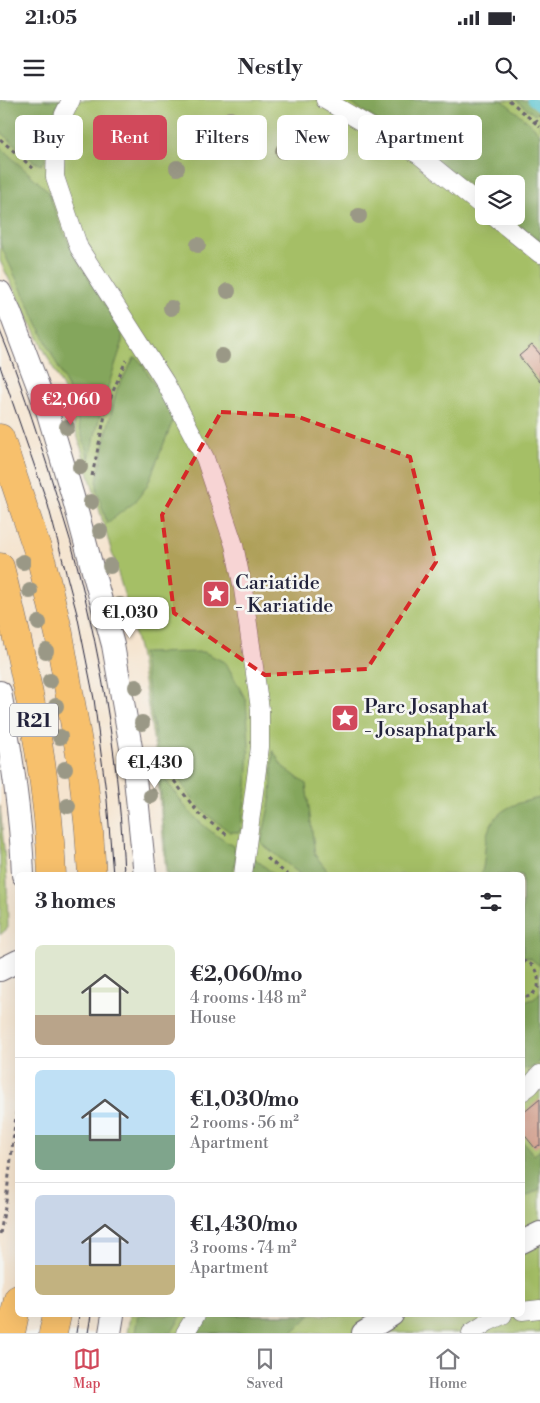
<!DOCTYPE html>
<html lang="en">
<head>
<meta charset="utf-8">
<style>
  body { margin:0; font-family:"Libre Bodoni",serif; background:#f7f7f7; color:#2b2b33; height:100vh; display:flex; flex-direction:column; font-size:19px; white-space:nowrap }
  * { box-sizing:border-box; margin:0 }
  p { font-size:16px; color:#7c7c81 }
  .icon { flex:none; width:28px; height:28px; fill:none; stroke:currentColor; stroke-width:2; stroke-linecap:round; stroke-linejoin:round }
  .map { position:relative; flex:1; overflow:hidden }
  .side { position:absolute; left:15px; top:772px; width:510px; height:445px; display:flex; flex-direction:column; background:#fff; border-radius:8px; box-shadow:0 5px 20px #0002 }
  .side>* { flex:none }
  .hud { position:absolute; left:15px; top:15px; width:510px; height:45px; display:flex; gap:10px }
  .buttons { position:absolute; left:475px; top:75px; display:grid; gap:10px }
  .buttons a { display:grid; place-items:center; width:50px; height:50px; border-radius:8px; background:#fff; box-shadow:0 5px 20px #0002; font-size:25px }
  .price { position:absolute; translate:-50% -42px; padding:0 11px; border-radius:10px; background:#fff; color:#222; font-size:16px; line-height:32px; filter:drop-shadow(0 1px 2px #0008) }
  .price::after { content:''; position:absolute; left:50%; top:30px; width:15px; height:11px; margin-left:-8px; background:inherit; clip-path:polygon(0 0,100% 0,50% 100%) }
  .price.on { background:#d1495b; color:#fff }
  ul { padding:0; list-style:none }
  li { display:flex; align-items:center; gap:15px; height:125px; padding:0 20px }
  li+li { border-top:1px solid #e1e1e2 }
  li span { display:grid; place-items:center; flex:none; width:140px; height:100px; border-radius:8px; color:#555 }
  li>.icon { margin-inline-start:auto }
  span .icon { width:60px; height:60px; fill:#fffc; stroke-width:1 }
  li b { font-size:21px }
  h2 { display:flex; justify-content:space-between; align-items:center; height:60px; padding:0 20px; font-size:21px }
  .pill { padding:0 18px; border-radius:8px; background:#fff; box-shadow:0 5px 20px #0002; font-size:18px; line-height:45px }
  .pill.on { background:#d1495b; color:#fff }
  .status { display:flex; justify-content:space-between; align-items:center; height:35px; padding:0 25px; background:#fff; direction:ltr }
  .status svg { height:14px; fill:currentColor }
  header { display:flex; justify-content:space-between; align-items:center; height:65px; padding:0 20px; background:#fff; font-size:22px; font-weight:800 }
  .menu { display:flex; justify-content:space-around; align-items:center; height:70px; border-top:1px solid #e1e1e2; background:#fff; font-size:14px; color:#7c7c81 }
  .menu a { display:grid; justify-items:center; gap:2px }
  .menu .on { color:#d1495b }
  .map>svg:first-child { display:block }
  .green { fill:#a5bf66; stroke:#647050; fill-rule:evenodd }
  .forest { fill:#84a65b; stroke:#53644b }
  .lines { fill:none; stroke-linecap:round; stroke-linejoin:round }
  .stream { stroke:#57c3d0; stroke-width:8 }
  .building { fill:#d29581 }
  .pedestrian-casing { stroke:#6c666f; stroke-width:19 }
  .minor-casing { stroke:#6c666f; stroke-width:24 }
  .primary-casing { stroke:#6c666f; stroke-width:29 }
  .path { stroke:#6c666f; stroke-width:3; stroke-dasharray:4 4; stroke-linecap:butt }
  .pedestrian { stroke:#fff; stroke-width:18 }
  .minor { stroke:#fff; stroke-width:22 }
  .primary { stroke:#f7c06c; stroke-width:28 }
  .tram { stroke:#22223b; stroke-width:1 }
  .tree { fill:#9a9886 }
  .marked { fill:#d62828; fill-opacity:0.2; stroke:#d62828; stroke-width:4; stroke-dasharray:10 6; stroke-linejoin:round }
  .labels { text-anchor:middle; stroke-width:5; stroke-linejoin:round; paint-order:stroke }
  .shield { fill:#f6f6f2; stroke:#626272; stroke-width:1 }
  .shield-label { font-size:19px; font-weight:bold; fill:#22223b }
  .poi-label { font-size:20px; fill:#22223b; stroke:#f6f6f2; text-anchor:start }
</style>
</head>
<body>
<div class="status"><b>21:05</b><svg viewBox="0 0 49 12"><path d="M0 12V9h3v3zM5 12V6h3v6zM10 12V3h3v9zM15 12V0h3v12zM26 1h20v11H26zM47 4h2v5h-2z"/></svg></div>
<header><svg class="icon" aria-label="menu" viewBox="0 0 24 24"><path d="M4 6h16M4 12h16M4 18h16"/></svg>Nestly<svg class="icon" aria-label="search" viewBox="0 0 24 24"><circle cx="10" cy="10" r="6"/><path d="M15 15l6 6"/></svg></header>
<div class="map">
<svg width="540" height="1233" viewBox="0 0 540 1233">
  <rect width="100%" height="100%" fill="#f6f6f2"/>
  <filter id="ink" filterUnits="userSpaceOnUse"><feTurbulence type="fractalNoise" baseFrequency=".02" numOctaves="2"/><feDisplacementMap in="SourceGraphic" scale="10" xChannelSelector="R" yChannelSelector="G"/><feConvolveMatrix kernelMatrix="1 2 1 2 8 2 1 2 1" color-interpolation-filters="sRGB"/></filter>
  <filter id="wash" filterUnits="userSpaceOnUse"><feTurbulence type="fractalNoise" baseFrequency=".0096" numOctaves="4" result="noise"/><feDisplacementMap in="SourceGraphic" scale="20" xChannelSelector="R" yChannelSelector="G"/><feGaussianBlur stdDeviation="1.12" result="paint"/><feColorMatrix in="noise" values="0 0 0 0 0 0 0 0 0 0 0 0 0 0 0 0 0 1.4 0 .05"/><feComposite in="paint" operator="in"/></filter>
  <g filter="url(#wash)">
    <rect width="100%" height="100%" fill="#f5e4cf"/>
    <!-- green -->
    <path class="green" d="M0,0H540V1233H127L130,1215H522V775H166L156,656L139,552L127,504L64,290L0,161ZM484,84H516V116H484Z
      M0,706L7,781L8,828L0,835Z"/>
    <!-- forest -->
    <path class="forest" d="M0,0H60L51,21L45,61L41,65L33,61L0,31Z
      M346,0H502L534,27L540,35V142L509,116H516V84H484V96L411,42Z
      M516,0H540V9L535,15Z
      M0,47L48,91L59,122L74,154L118,226L122,235V244L105,296L89,359L68,288L0,144Z
      M134,258H137L142,264L174,318L147,386L135,402L107,423L97,391V382L106,335L117,289Z
      M204,552L226,563L246,600L249,643L247,686L241,728L240,732H230L210,717L194,701L157,649L142,553Z
      M273,650L282,666L306,684L315,755L331,775H301L261,743L271,697Z
      M159,672C168,682 175,693 183,704C196,721 214,735 233,746L236,755L233,775H168Z
      M540,698V866L530,858L523,857L522,775H481C485,764 484,752 486,740C491,710 514,703 540,698Z
      M254,758L275,775H251Z
      M540,892V959C535,966 532,971 522,968L523,902L534,899Z
      M522,1041L534,1055L540,1050V1089L523,1098Z
      M138,1215H182L171,1233H135Z
      M209,1215H311L291,1233H197Z"/>
    <g class="lines">
      <!-- stream -->
      <path class="stream" d="M531,0L540,7"/>
    </g>
    <g id="blocks">
      <!-- building -->
      <path class="building" d="M532,245L540,254V282L519,256Z
        M540,999V1046L539,1045L535,1048L522,1032V1014Z"/>
    </g>
  </g>
  <g filter="url(#ink)">
    <use href="#blocks" fill-opacity="0" stroke="#6c666f" stroke-width="1"/>
    <g class="lines">
      <defs>
        <path id="pedestrian" d="M71,0L64,14L56,40L55,77L79,148L165,282L205,358L234,445L243,489L260,609V647L243,775
          M325,0L419,55L484,108
          M493,116L540,154
          M522,992L530,986L540,974
          M522,1211L540,1209
          M185,1233L196,1215
          M471,1233L488,1222L503,1215"/>
        <path id="minor" d="M0,192L10,212L47,310L73,397L113,545L133,659L145,775
          M0,592C11,652 21,713 23,775
          M0,870L18,861
          M522,1142L540,1133
          M110,1233L113,1215
          M363,1233L392,1215"/>
        <path id="primary" d="M0,338L42,463L59,534L82,666L89,730L92,775
          M0,467C25,568 48,671 52,775
          M11,1233L18,1199
          M53,1233L57,1215"/>
      </defs>
      <!-- pedestrian casing -->
      <use href="#pedestrian" class="pedestrian-casing"/>
      <!-- minor casing -->
      <use href="#minor" class="minor-casing"/>
      <!-- primary casing -->
      <use href="#primary" class="primary-casing"/>
      <!-- path -->
      <path class="path" d="M509,0L540,27
        M535,23L540,16
        M0,39L34,69
        M92,376L107,306L126,260
        M158,663L166,670L199,714L227,735
        M267,758L288,775
        M522,861C538,864 539,874 538,888L531,896L522,898
        M0,1134L6,1101L18,998"/>
      <!-- pedestrian -->
      <use href="#pedestrian" class="pedestrian"/>
      <!-- minor -->
      <use href="#minor" class="minor"/>
      <!-- primary -->
      <use href="#primary" class="primary"/>
      <!-- tram -->
      <path class="tram" d="M0,231C19,277 34,324 49,371C58,402 69,433 77,465C103,566 120,671 124,775
        M0,266L48,405L77,514L94,599L107,700L113,775
        M76,1233L79,1215
        M88,1233L91,1215"/>
    </g>
    <!-- trees -->
    <g class="tree">
      <circle cx="230" cy="19" r="8"/>
      <circle cx="226" cy="50" r="8"/>
      <circle cx="283" cy="51" r="8"/>
      <circle cx="177" cy="68" r="8"/>
      <circle cx="359" cy="116" r="8"/>
      <circle cx="198" cy="145" r="8"/>
      <circle cx="228" cy="191" r="8"/>
      <circle cx="171" cy="208" r="8"/>
      <circle cx="222" cy="256" r="8"/>
      <circle cx="56" cy="297" r="8"/>
      <circle cx="67" cy="327" r="8"/>
      <circle cx="80" cy="367" r="8"/>
      <circle cx="91" cy="402" r="8"/>
      <circle cx="100" cy="431" r="8"/>
      <circle cx="23" cy="462" r="8"/>
      <circle cx="110" cy="466" r="8"/>
      <circle cx="30" cy="491" r="8"/>
      <circle cx="120" cy="505" r="8"/>
      <circle cx="39" cy="523" r="8"/>
      <circle cx="46" cy="551" r="8"/>
      <circle cx="50" cy="581" r="8"/>
      <circle cx="136" cy="587" r="8"/>
      <circle cx="56" cy="606" r="8"/>
      <circle cx="142" cy="623" r="8"/>
      <circle cx="60" cy="637" r="8"/>
      <circle cx="147" cy="661" r="8"/>
      <circle cx="65" cy="669" r="8"/>
      <circle cx="151" cy="696" r="8"/>
      <circle cx="68" cy="706" r="8"/>
    </g>
  </g>
  <!-- marked area -->
  <path class="marked" d="M221,312L296,316L410,357L436,462L367,569L265,575L174,513L162,415Z"/>
  <!-- icons -->
  <defs>
    <symbol id="sight-square" viewBox="-11 -11 22 22"><rect x="-9" y="-9" width="18" height="18" rx="4" fill="#d1495b" stroke="#f6f6f2"/><path d="M0-6L1.8-2.2L6-1.7L2.9 1.2L3.7 5.4L0 3.3L-3.7 5.4L-2.9 1.2L-6-1.7L-1.8-2.2Z" fill="#fff"/></symbol>
  </defs>
  <g fill-rule="evenodd">
    <use href="#sight-square" x="200" y="478" width="32" height="32"/>
    <use href="#sight-square" x="329" y="602" width="32" height="32"/>
  </g>
  <g class="labels">
    <!-- shield labels -->
    <rect class="shield" x="10" y="603.5" width="48" height="33" rx="4"/>
    <g class="shield-label">
      <text x="34" y="627">R21</text>
    </g>
    <!-- poi labels -->
    <g class="poi-label">
      <text x="235" y="489">Cariatide<tspan x="235" dy="23">- Kariatide</tspan></text>
      <text x="364" y="613">Parc Josaphat<tspan x="364" dy="23">- Josaphatpark</tspan></text>
    </g>
  </g>
</svg>
<div class="buttons">
<a><svg class="icon" aria-label="layers" viewBox="0 0 24 24"><path d="M12 4l9 5-9 5-9-5zM3 14l9 5 9-5"/></svg></a>
</div>
<b class="price on" style="left:71px;top:326px">€2,060</b>
<b class="price" style="left:130px;top:539px">€1,030</b>
<b class="price" style="left:155px;top:689px">€1,430</b>
<div class="hud">
<a class="pill">Buy</a>
<a class="pill on">Rent</a>
<a class="pill">Filters</a>
<a class="pill">New</a>
<a class="pill">Apartment</a>
</div>
<section class="side">
<h2>3 homes<svg class="icon" aria-label="filters" viewBox="0 0 24 24"><path d="M4 7h16M4 17h16"/><circle cx="9" cy="7" r="2"/><circle cx="15" cy="17" r="2"/></svg></h2>
<ul>
<li><span style="background:linear-gradient(#dfe7d0 70%,#b9a48a 0)"><svg class="icon" aria-label="home" viewBox="0 0 24 24"><path d="M3 11l9-7 9 7M6 9v11h12V9"/></svg></span><div><b>€2,060/mo</b><p>4 rooms · 148 m²</p><p>House</p></div></li>
<li><span style="background:linear-gradient(#bfe0f5 65%,#7fa58c 0)"><svg class="icon" aria-label="home" viewBox="0 0 24 24"><path d="M3 11l9-7 9 7M6 9v11h12V9"/></svg></span><div><b>€1,030/mo</b><p>2 rooms · 56 m²</p><p>Apartment</p></div></li>
<li><span style="background:linear-gradient(#c9d6e8 70%,#c2b280 0)"><svg class="icon" aria-label="home" viewBox="0 0 24 24"><path d="M3 11l9-7 9 7M6 9v11h12V9"/></svg></span><div><b>€1,430/mo</b><p>3 rooms · 74 m²</p><p>Apartment</p></div></li>
</ul>
</section>
</div>
<nav class="menu">
<a class="on"><svg class="icon" aria-label="map" viewBox="0 0 24 24"><path d="M3 6l6-2 6 2 6-2v14l-6 2-6-2-6 2zM9 4v14M15 6v14"/></svg>Map</a>
<a><svg class="icon" aria-label="saved" viewBox="0 0 24 24"><path d="M7 4h10v16l-5-4-5 4z"/></svg>Saved</a>
<a><svg class="icon" aria-label="home" viewBox="0 0 24 24"><path d="M3 11l9-7 9 7M6 9v11h12V9"/></svg>Home</a>
</nav>
</body>
</html>
